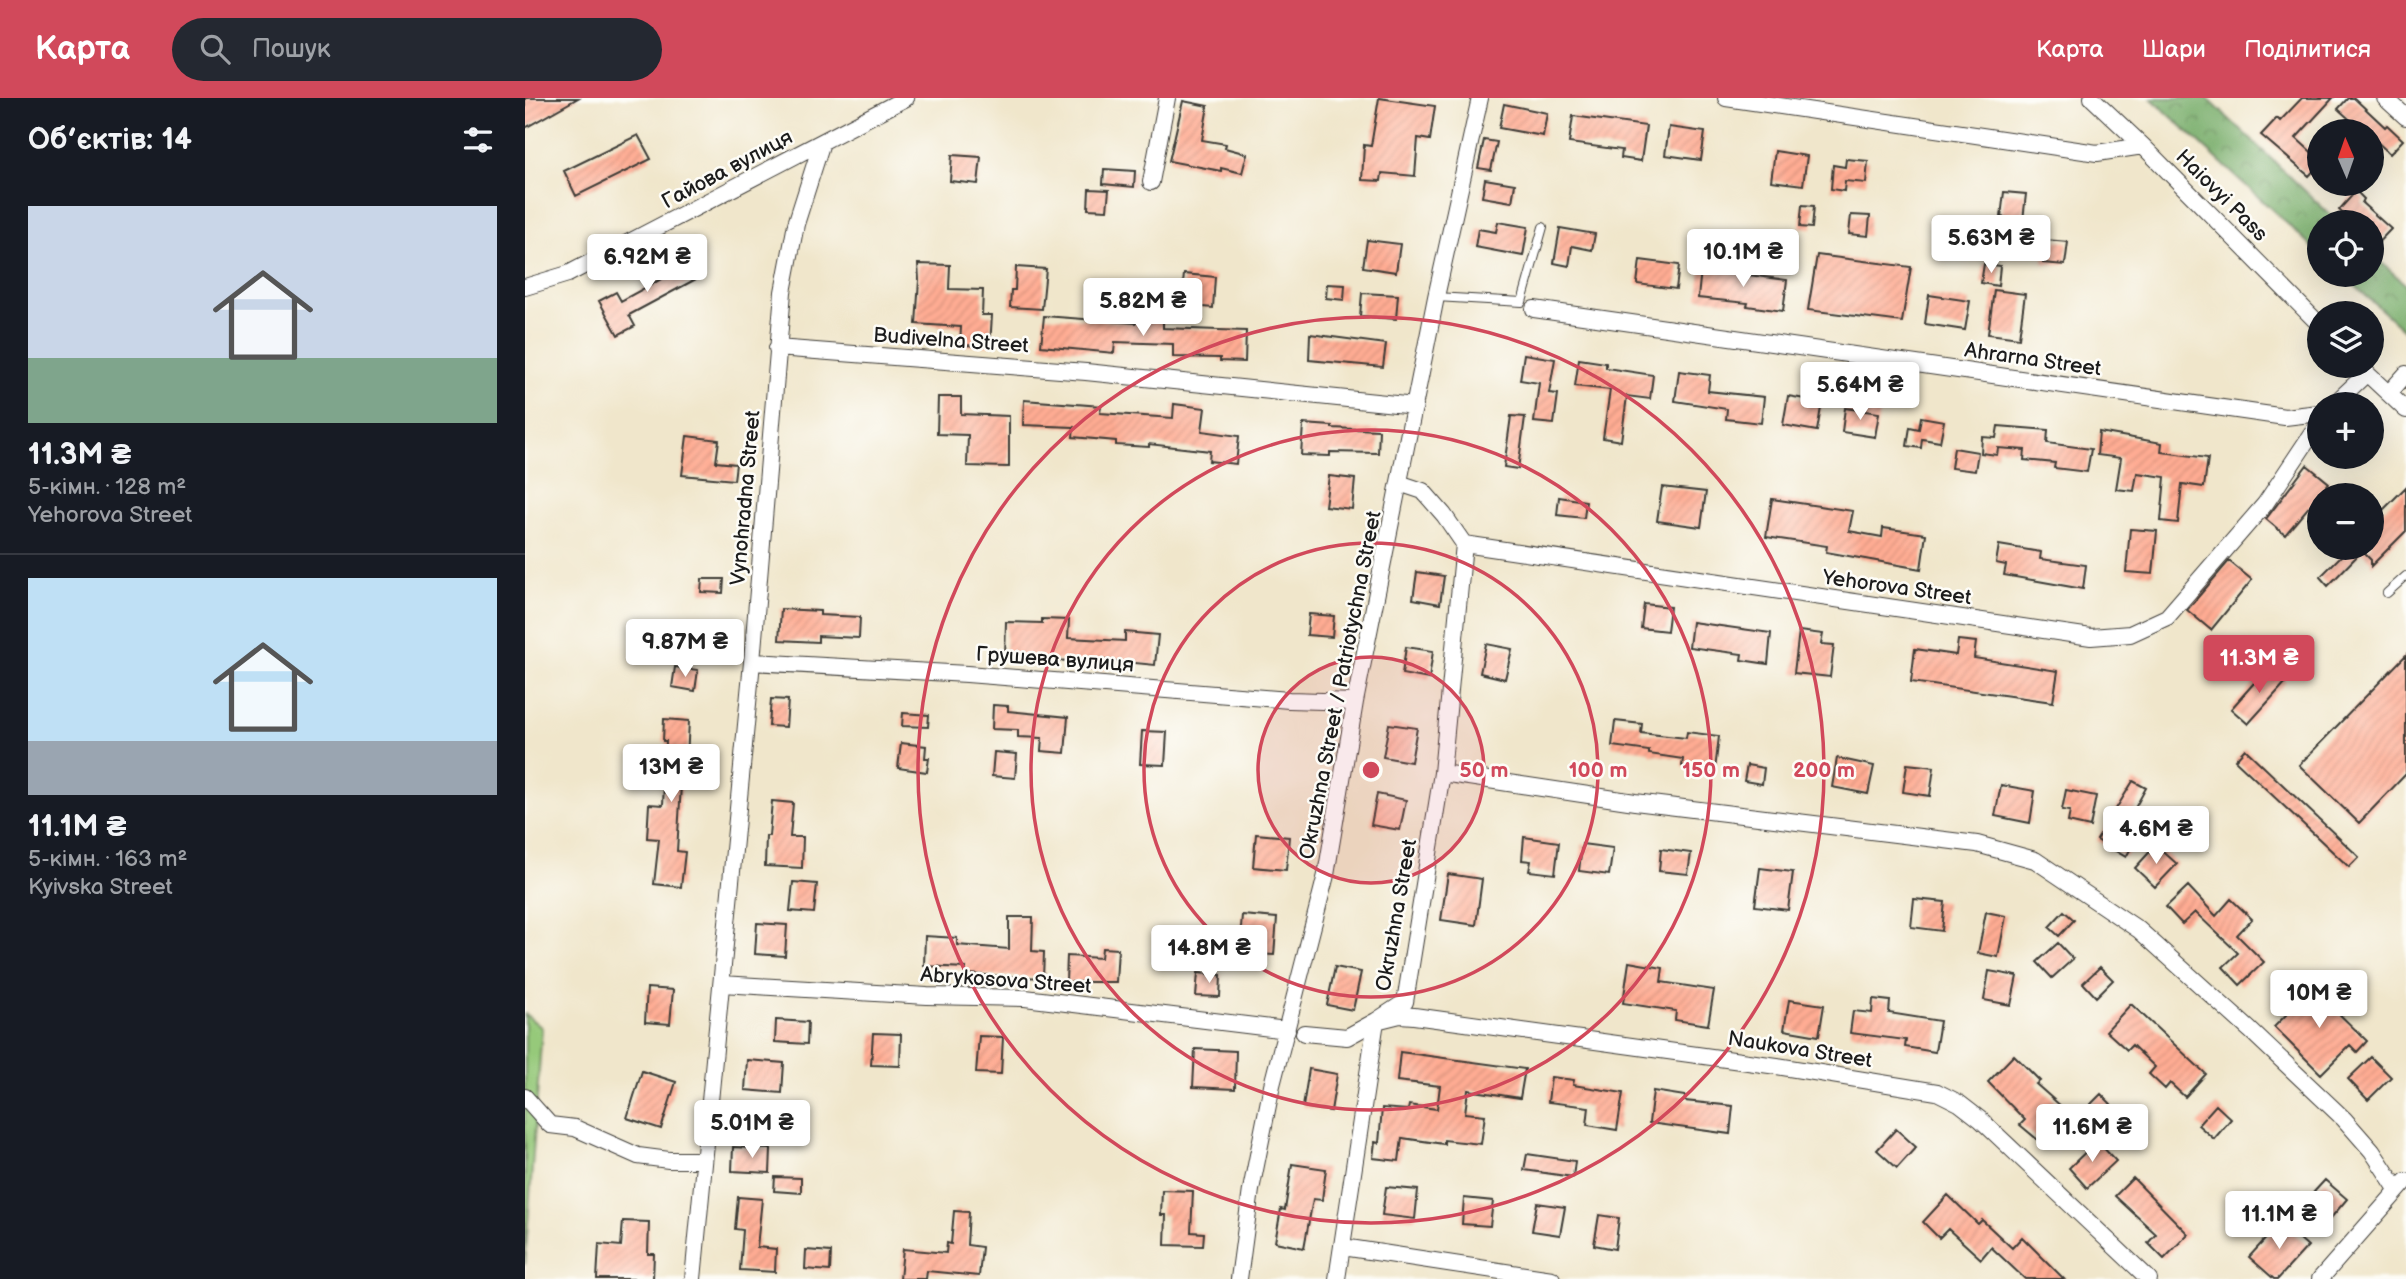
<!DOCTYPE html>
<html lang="uk">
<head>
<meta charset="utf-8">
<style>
  body { margin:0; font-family:"Balsamiq Sans",sans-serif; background:#242831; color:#f1f3f6; height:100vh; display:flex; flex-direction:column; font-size:26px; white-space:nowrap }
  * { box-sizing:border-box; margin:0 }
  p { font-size:23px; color:#9ea1a6 }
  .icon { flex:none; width:38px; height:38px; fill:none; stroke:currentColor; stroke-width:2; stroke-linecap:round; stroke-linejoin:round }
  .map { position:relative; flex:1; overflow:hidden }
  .sheet { display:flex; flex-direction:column; background:#171b24; width:525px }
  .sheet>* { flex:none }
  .needle { width:46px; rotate:358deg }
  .fabs { position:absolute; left:1782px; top:21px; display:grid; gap:14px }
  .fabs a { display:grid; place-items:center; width:77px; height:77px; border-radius:50%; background:#171b24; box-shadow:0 7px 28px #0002; font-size:35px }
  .price { position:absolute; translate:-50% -60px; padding:0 16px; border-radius:7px; background:#fff; color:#222; font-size:23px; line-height:46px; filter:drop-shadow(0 2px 4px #0008) }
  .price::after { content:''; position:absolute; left:50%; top:42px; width:21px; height:16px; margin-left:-10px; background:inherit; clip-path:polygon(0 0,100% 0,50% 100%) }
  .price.current { background:#d1495b; color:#fff }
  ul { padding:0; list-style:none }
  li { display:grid; align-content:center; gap:14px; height:371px; padding:0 28px }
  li+li { border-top:2px solid #363941 }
  li span { display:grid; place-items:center; height:217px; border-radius:0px; color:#555 }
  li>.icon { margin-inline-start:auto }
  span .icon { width:126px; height:126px; fill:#fffc; stroke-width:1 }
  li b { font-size:30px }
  h2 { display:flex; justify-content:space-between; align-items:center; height:84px; padding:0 28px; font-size:30px }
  header { display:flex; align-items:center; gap:42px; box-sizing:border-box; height:98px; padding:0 35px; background:#d1495b; color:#fff }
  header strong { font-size:33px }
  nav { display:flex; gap:38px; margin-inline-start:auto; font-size:24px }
  .search { width:490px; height:63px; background:#242831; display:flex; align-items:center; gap:18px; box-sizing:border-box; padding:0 24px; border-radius:38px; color:#9ea1a6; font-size:26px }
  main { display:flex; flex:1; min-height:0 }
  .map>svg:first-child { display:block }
  .grass { fill:#96c97a; stroke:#59724b; stroke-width:2 }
  .forest { fill:url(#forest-crowns); stroke:#4a6443; stroke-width:2 }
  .building { fill:url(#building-hatch) }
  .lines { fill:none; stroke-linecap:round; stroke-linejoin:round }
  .service-casing { stroke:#3c3a36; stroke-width:10 }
  .minor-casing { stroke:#3c3a36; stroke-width:18 }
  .service { stroke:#fff; stroke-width:8 }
  .minor { stroke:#fff; stroke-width:16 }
  .ring { fill:none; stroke:#d1495b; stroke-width:3.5 }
  .labels { text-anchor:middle; stroke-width:5; stroke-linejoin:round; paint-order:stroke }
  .street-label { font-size:21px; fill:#1c1c1c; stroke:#fdfcf7 }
  .centre { fill:#d1495b; stroke:#fdfcf7; stroke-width:3.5 }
  .ring-label { font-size:21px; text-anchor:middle; font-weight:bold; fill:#d1495b; stroke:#fdfcf7; stroke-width:5; stroke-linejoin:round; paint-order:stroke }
</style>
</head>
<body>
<header>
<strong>Карта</strong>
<div class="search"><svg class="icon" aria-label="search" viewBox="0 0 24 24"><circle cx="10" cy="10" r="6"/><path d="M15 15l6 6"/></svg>Пошук</div>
<nav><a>Карта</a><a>Шари</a><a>Поділитися</a></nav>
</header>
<main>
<section class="sheet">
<h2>Об’єктів: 14<svg class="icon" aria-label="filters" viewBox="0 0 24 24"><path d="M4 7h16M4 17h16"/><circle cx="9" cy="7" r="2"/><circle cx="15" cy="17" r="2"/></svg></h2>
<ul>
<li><span style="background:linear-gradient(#c9d6e8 70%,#7fa58c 0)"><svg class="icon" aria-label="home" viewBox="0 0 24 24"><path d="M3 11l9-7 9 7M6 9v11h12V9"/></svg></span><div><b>11.3M ₴</b><p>5-кімн. · 128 m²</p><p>Yehorova Street</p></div></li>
<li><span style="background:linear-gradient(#bfe0f5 75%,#9aa5b1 0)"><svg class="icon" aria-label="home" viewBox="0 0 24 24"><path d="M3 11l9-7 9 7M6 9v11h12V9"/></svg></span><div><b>11.1M ₴</b><p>5-кімн. · 163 m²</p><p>Kyivska Street</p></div></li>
</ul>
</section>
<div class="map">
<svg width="1881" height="1181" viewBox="0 0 1881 1181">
  <defs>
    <pattern id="forest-crowns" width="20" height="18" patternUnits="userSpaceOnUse" patternTransform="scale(1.75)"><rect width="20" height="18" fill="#78ad6a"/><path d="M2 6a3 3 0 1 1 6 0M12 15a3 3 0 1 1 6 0" fill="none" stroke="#628c56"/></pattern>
    <pattern id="building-hatch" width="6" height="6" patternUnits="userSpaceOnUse" patternTransform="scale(1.75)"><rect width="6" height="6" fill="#ffac93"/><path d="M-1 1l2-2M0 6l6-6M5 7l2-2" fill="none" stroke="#da937e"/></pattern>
  </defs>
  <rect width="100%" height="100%" fill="#fdfcf7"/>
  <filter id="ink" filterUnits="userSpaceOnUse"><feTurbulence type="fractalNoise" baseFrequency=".0143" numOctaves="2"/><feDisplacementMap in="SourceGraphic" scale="14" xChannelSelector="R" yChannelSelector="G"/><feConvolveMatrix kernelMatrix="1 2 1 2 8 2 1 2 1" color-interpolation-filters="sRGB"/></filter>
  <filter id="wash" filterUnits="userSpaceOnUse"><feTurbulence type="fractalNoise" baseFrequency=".00686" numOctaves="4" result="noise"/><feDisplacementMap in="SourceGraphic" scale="28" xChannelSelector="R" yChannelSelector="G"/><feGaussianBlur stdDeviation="1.57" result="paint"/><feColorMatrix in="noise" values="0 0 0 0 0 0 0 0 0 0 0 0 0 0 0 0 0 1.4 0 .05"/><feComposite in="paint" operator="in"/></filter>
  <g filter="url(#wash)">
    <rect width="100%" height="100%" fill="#f0e6cb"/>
    <!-- grass -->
    <path class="grass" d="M0,916L17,930L0,1167Z"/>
    <!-- forest -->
    <path class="forest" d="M1626,0H1682L1813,124H1794V155Z
      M1846,155L1881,187V234L1818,177H1846Z"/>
    <g id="blocks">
      <!-- building -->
      <path class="building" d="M0,0H53L0,30Z
        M854,0L910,8L905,42L893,40L890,78L857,75L856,83L837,82L839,47L846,48Z
        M1777,0H1808L1771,40L1794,61V67L1784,78L1736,37L1752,20L1755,23Z
        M1823,0H1829L1860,29L1862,27L1878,42L1865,56L1846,38V33H1841L1834,26L1832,28L1813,11Z
        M658,3L683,8L677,42L701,46L700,50L722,56L717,75L696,70V73L644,63Z
        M979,6L1022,15L1018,38L974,30Z
        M1048,18L1121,28L1116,63L1096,60L1097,52L1044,45Z
        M1144,29L1180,34L1176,62L1140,57Z
        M113,37L126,61L51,98L39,73Z
        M959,42L972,44L966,72L953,70Z
        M1250,53L1282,58L1278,87L1246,83Z
        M427,57L456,59L453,86L425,83Z
        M1321,61L1343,63L1341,85L1320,83L1319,93L1306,91L1308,67L1320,69Z
        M579,71L610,73L609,89L578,86Z
        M960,81L990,86L987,104L957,99Z
        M564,91L584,92L582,112L563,111Z
        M1831,93L1839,101L1837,105L1866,131L1846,152V124H1827L1814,112Z
        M1479,94L1501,96L1498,122L1476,119Z
        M1277,107L1289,108L1287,130L1275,129Z
        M1326,117L1345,118L1343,138L1324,136Z
        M973,124L1003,129L998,158L950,149L953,131L971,134Z
        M1035,130L1070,136L1067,152L1047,148L1044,168L1029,165Z
        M842,142L875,146L871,174L838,169Z
        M1520,142L1543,144L1540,167L1518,165Z
        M157,156L171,181L104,217L110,228L93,237L74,203L91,194L96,203L138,180L132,169Z
        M1292,157L1386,169L1377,224L1283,212Z
        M1115,162L1154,167L1151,191L1112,186Z
        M393,166L425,167L424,191L458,192L457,217H467L465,248L435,247L436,229L391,226L394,182Z
        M1459,166L1475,168L1473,188L1456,185Z
        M491,169L521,171L517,211L485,209L486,192H490Z
        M1176,171L1262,182L1258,213L1222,208L1223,205L1173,200Z
        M659,176L690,179L688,210L656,207Z
        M802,186L820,187L819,202L801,200Z
        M1469,192L1500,196L1494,240L1463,236Z
        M837,195L873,197L871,221L835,218Z
        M1404,197L1445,203L1440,232L1400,226Z
        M519,218L611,225V220L638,221V230L721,233L720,264L695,263V260L648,259V246L590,244L589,255L516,248Z
        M785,236L861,246L858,269L784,262Z
        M999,256L1030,261L1024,295L1033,296L1029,326L1009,324L1014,285L995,282Z
        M1054,261L1081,265V270L1128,277L1125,301L1102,298L1096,343L1078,340L1085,292L1050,288Z
        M1154,273L1185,277L1183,293L1239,299L1236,325L1201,321L1202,311L1150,303Z
        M1263,298L1297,304L1292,333L1258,327Z
        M413,299H436V316L484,318V369L442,368L443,337L412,336Z
        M499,302L576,308L575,315L648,320L649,306L680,310L677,333L714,338L711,366L684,363L685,353L624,346V349L591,347V343L548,339L549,329L498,327Z
        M1320,310L1354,315L1350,339L1317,334Z
        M986,318L1000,319L993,371L979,369Z
        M1396,319L1419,323L1415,344L1397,341L1396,350L1382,348L1385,329L1394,331Z
        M778,326L807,328V330L854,332L853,355L805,354V358L776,357Z
        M1473,328L1523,332L1522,345L1566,351L1562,374L1529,370L1530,365L1499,362L1500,352L1473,350L1472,357L1456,355L1457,339L1471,340Z
        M1574,334L1637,345L1636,354L1683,360L1679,389L1657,386L1653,425L1636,423L1640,379L1612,375L1609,393L1591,391L1596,360L1572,357Z
        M162,338L194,342L191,364L211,366L209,382L157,377Z
        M1429,350L1453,354L1450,373L1426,370Z
        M1782,367L1804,385L1760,437L1741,421Z
        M804,378L830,381L827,411L800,408Z
        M1137,389L1181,394L1176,429L1132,423Z
        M1881,389V433L1846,468V462L1837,453L1803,488L1795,479L1824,450H1846V424Z
        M1034,399L1061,403L1059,420L1032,417Z
        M1247,401L1328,413L1324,433L1357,439L1358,430L1401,436L1396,471L1301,454L1302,448L1241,439Z
        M1605,431L1632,433L1628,476L1601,474Z
        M1474,447L1516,454L1515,461L1561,467L1558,491L1479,477L1481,467L1471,465Z
        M1704,463L1727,482L1686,532L1662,512Z
        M892,474L919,478L915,506L888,501Z
        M177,481H199L198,495L176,494Z
        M1119,506L1145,509L1142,533L1116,530Z
        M256,511L295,513V517L335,519L334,540L293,538V544L254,542Z
        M784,516L809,518L807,539L782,537Z
        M517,521L544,522L543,540L600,543V534L633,537L630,567L580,562L579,572L552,571L553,563L516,562V559L480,558L481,524L517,525Z
        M1167,524L1246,535L1243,566L1216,562L1217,556L1164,549Z
        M1274,533L1298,536L1296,546L1309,547L1305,579L1269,575Z
        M1433,542L1451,544L1449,560L1533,573L1528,604L1386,584L1390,551L1431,557Z
        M961,546L987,551L980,581L955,575Z
        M881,549L908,553L904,581L877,576Z
        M1881,557V676L1834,725L1774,667Z
        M1744,568L1761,584L1723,626L1706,611Z
        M150,569L173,572L170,593L147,589Z
        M246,601L263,602L261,629L244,628Z
        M468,607L483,608V613L543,619L540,655L516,653L517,640L493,639V632L467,631Z
        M378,615L404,617L403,629L377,628Z
        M139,621L164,623L162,661H171L169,688L156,687L152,753L160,754L156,789L129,786L134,741L122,740L124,706L138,707L141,643H138Z
        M1090,623L1117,626L1116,635L1161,640L1162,634L1194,638L1190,672L1157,668L1158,661L1124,656V653L1087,648Z
        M864,626L892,630L886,664L858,659Z
        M617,633L642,634L640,667L615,666Z
        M376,645L401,648L400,660H404L402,674L373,670Z
        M1720,651L1834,759L1824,769L1710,662Z
        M469,654L492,656L490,680L467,678Z
        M1312,660L1349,668L1343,696L1307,689Z
        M1382,666L1409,669L1405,698L1378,694Z
        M1222,667L1239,670L1237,686L1219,683Z
        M1608,683L1621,690L1605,719L1619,727L1601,759L1572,742Z
        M1476,687L1510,693L1505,725L1470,718Z
        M1541,692L1571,698L1565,729L1543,724L1545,713L1537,712Z
        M852,696L881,702L875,732L846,727Z
        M247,703L268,705L265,739H278L277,770L240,768L241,738H244Z
        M731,736L764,739L761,772L728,769Z
        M999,739L1034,744L1030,776L1004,773L1006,763L997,762Z
        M1057,746L1088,750L1084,777L1054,773Z
        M1631,747L1652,766L1630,789L1610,770Z
        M1136,751L1166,755L1163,776L1134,773Z
        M1235,770L1268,774L1263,812L1230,808Z
        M923,776L957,781L951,827L916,822Z
        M268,784L292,786L289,815L265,813Z
        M1663,788L1691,818L1706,801L1727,821L1712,837L1739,864L1715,887L1698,869L1713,855L1670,814L1657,826L1641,809Z
        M1389,801L1420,804L1417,833L1386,829Z
        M1539,813L1549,822L1534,838L1524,829Z
        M1461,814L1481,818L1473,859L1453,855Z
        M717,817L752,820L749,857L714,855Z
        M484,819H508L507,853L519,854L518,880L440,876L441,870L399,868L400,838L432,840V847L484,851Z
        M232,825L262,827L260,858L230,856Z
        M1533,845L1548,861L1527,880L1512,864Z
        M577,850L593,851L591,884H541L542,858L576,860Z
        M1104,864L1138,870L1136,884L1189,892L1183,927L1150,922L1151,913L1098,905Z
        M810,869L836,874L828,912L802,907Z
        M1575,869L1588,882L1571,899L1558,885Z
        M1464,873L1492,878L1486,907L1459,902Z
        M673,875L696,877L695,899L671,898Z
        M1793,885L1813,905L1808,910L1842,943L1832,954L1825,947L1796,976L1749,929Z
        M122,890L148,892L145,926L120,924Z
        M1348,901L1365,903L1364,915L1415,923L1410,954L1380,949L1381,942L1325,935L1328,913L1347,915Z
        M1264,902L1299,907L1294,938L1259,932Z
        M1606,906L1681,976L1660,999L1645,985L1640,991L1624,976L1630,969L1607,947L1602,952L1581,933Z
        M251,922L283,924L282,946L250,944Z
        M348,935L376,936L375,968L346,967Z
        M454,938L478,939L476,976L451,975Z
        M670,951L711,953L710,991L668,989Z
        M875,954L1000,971L995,1000L943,992L940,1015L960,1017L956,1046L919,1042V1046L877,1040L874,1063L848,1060L850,1044L854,1045L857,1010L883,1012L884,1007L912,1011L915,988L872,983Z
        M1489,957L1515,983L1511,986L1546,1017L1519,1047L1495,1027L1500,1022L1463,984Z
        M1846,959L1866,979L1843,1002L1823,981Z
        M222,962L259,965L257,995L220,992Z
        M784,971L812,976L806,1013L778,1009Z
        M117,973L151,984L136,1031L102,1020Z
        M1026,979L1049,982L1048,987L1098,995L1092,1032L1062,1027L1064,1009L1023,1004Z
        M1128,993L1160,998V1003L1208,1008L1205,1036L1124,1025Z
        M1576,996L1586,1006L1570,1022L1560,1012Z
        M1691,1007L1706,1021L1689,1041L1673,1027Z
        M1371,1031L1391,1049L1372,1070L1352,1052Z
        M1572,1043L1591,1063L1562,1090L1544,1070Z
        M208,1049L246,1051L245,1075L207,1073Z
        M1002,1056L1050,1063L1048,1079L999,1072Z
        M767,1066L801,1071L797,1102L788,1101L779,1150L750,1144L756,1111L760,1112Z
        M250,1079L276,1080V1095L249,1093Z
        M1608,1080L1663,1136L1639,1161L1623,1145L1631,1136L1590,1098Z
        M1800,1082L1822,1101L1799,1128L1776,1108Z
        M861,1089L893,1092L890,1121L857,1117Z
        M637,1092L668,1093L666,1134L679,1135L678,1148L640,1147L641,1117H636Z
        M1423,1097L1453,1126L1457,1122L1487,1150L1497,1139L1539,1181H1500L1466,1149L1456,1161L1423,1131L1414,1140L1398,1124Z
        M213,1099L237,1101L232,1149L251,1151L250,1174L215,1172L218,1132L210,1131Z
        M939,1100L968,1103L965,1128L937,1126Z
        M1012,1105L1040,1109L1035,1137L1007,1133Z
        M429,1113L444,1114L442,1147L457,1149L454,1178L402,1173L401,1181H375L378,1151L421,1155L422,1145L426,1146Z
        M1074,1117L1094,1120L1090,1151L1069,1147Z
        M98,1123L124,1124L123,1156H129L128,1181H72L74,1146L96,1148Z
        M1756,1124L1783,1148L1753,1181H1749L1724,1159Z
        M281,1152L306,1154L305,1173L280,1171Z"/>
    </g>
  </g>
  <g filter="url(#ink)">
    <use href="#blocks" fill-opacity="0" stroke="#3c3a36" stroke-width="2"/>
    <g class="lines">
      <defs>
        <path id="service" d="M911,199L997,204L1018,129
          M1862,495L1881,478"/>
        <path id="minor" d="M1201,0L1572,55L1618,48
          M1567,0L1618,48L1794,226
          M1860,0L1881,19
          M626,84L642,0
          M0,189L43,176L381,0
          M1009,211L1760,319L1794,315
          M252,250L561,274L890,308
          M1834,268L1881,312
          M1864,295L1881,276
          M1809,306L1842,275
          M874,385L898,393L919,417L939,446L1566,539L1605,536L1642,519L1740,406L1794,325
          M227,564L442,576L764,602L830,604
          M917,675L1110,704L1452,746L1510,762L1614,832L1725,932L1819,1021L1847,1053L1872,1091
          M197,886L402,898L500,900L762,932
          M779,935L822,939L851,923L875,917L889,918L1252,968L1412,994L1434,1005L1456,1022L1624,1181
          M0,999L25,1027L50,1030L113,1058L144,1062H179
          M818,1149L1027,1181
          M168,1181L227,564L258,194L271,126L297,44
          M714,1181L726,1092L747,987L801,777L830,604L911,199L955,0
          M812,1181L851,923L880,904L917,675L939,446
          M1795,1181L1881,1083"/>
      </defs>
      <!-- service casing -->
      <use href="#service" class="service-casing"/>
      <!-- minor casing -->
      <use href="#minor" class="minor-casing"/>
      <!-- service -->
      <use href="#service" class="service"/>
      <!-- minor -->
      <use href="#minor" class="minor"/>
    </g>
  </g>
  <!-- distance rings -->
  <circle cx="846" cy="672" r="113" fill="#d1495b" fill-opacity=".12"/>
  <g class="ring">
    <circle cx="846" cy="672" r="113"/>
    <circle cx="846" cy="672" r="227"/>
    <circle cx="846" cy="672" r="340"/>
    <circle cx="846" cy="672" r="453"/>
  </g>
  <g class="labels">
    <!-- street labels -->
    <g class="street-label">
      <text transform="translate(202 71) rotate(-28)" y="7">Гайова вулиця</text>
      <text transform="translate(1697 97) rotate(45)" y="7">Haiovyi Pass</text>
      <text transform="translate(426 242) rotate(4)" y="7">Budivelna Street</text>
      <text transform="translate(1508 261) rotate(8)" y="7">Ahrarna Street</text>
      <text transform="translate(220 400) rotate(-85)" y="7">Vynohradna Street</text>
      <text transform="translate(1372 489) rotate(8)" y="7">Yehorova Street</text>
      <text transform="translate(530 561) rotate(4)" y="7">Грушева вулиця</text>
      <text transform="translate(815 587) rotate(-79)" y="7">Okruzhna Street / Patriotychna Street</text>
      <text transform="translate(871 817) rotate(-80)" y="7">Okruzhna Street</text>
      <text transform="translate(481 882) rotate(4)" y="7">Abrykosova Street</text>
      <text transform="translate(1275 951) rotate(9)" y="7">Naukova Street</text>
    </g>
  </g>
  <circle cx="846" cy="672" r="10" class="centre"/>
  <g class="ring-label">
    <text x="959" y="679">50 m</text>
    <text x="1073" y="679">100 m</text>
    <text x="1186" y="679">150 m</text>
    <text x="1299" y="679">200 m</text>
  </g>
</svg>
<div class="fabs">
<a><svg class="needle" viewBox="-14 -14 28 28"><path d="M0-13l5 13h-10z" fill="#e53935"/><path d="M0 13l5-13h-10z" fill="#9ea1a6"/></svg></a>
<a><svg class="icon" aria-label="locate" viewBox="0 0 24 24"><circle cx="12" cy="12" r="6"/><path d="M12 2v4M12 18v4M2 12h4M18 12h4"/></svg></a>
<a><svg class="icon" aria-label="layers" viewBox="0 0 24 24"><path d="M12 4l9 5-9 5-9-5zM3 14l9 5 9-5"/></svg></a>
<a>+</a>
<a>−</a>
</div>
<b class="price" style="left:1466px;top:177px">5.63M ₴</b>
<b class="price" style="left:1218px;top:191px">10.1M ₴</b>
<b class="price" style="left:122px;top:196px">6.92M ₴</b>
<b class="price" style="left:618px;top:240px">5.82M ₴</b>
<b class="price" style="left:1335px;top:324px">5.64M ₴</b>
<b class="price" style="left:160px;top:581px">9.87M ₴</b>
<b class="price current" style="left:1734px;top:597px">11.3M ₴</b>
<b class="price" style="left:146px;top:706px">13M ₴</b>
<b class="price" style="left:1631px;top:768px">4.6M ₴</b>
<b class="price" style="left:684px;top:887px">14.8M ₴</b>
<b class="price" style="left:1794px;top:932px">10M ₴</b>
<b class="price" style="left:227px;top:1062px">5.01M ₴</b>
<b class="price" style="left:1567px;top:1066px">11.6M ₴</b>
<b class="price" style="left:1754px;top:1153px">11.1M ₴</b>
</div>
</main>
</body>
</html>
